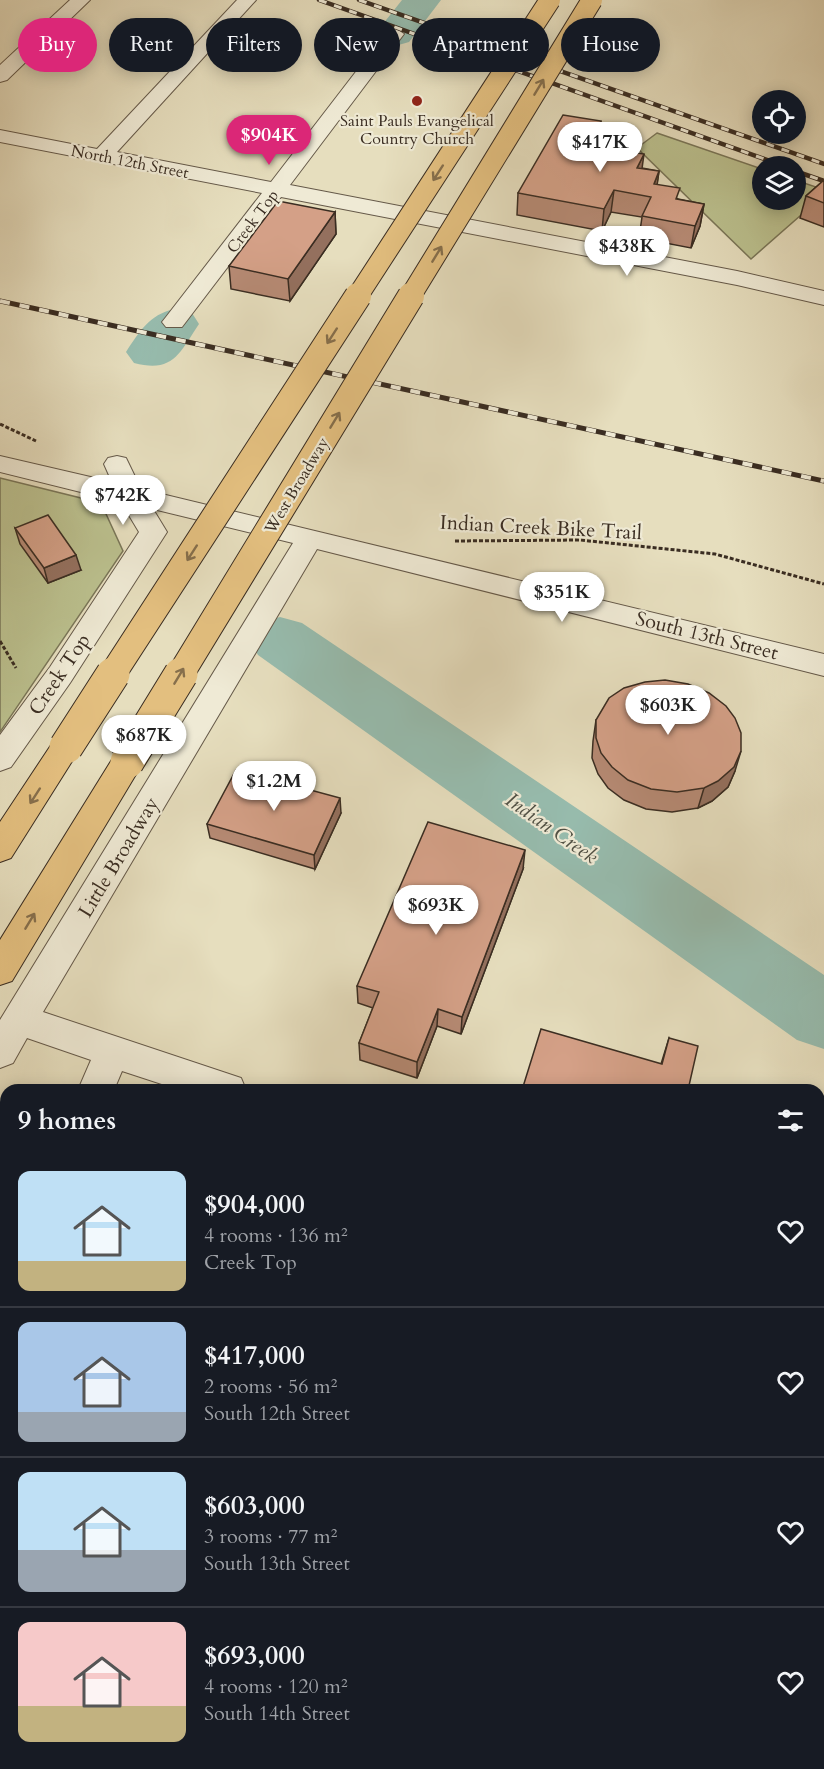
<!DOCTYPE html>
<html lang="en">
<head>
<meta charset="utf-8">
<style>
  body { margin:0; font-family:Cardo,serif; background:#20242c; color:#f1f3f6; height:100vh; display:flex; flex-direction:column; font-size:22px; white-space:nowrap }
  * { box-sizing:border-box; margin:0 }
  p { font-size:20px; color:#9ea1a6 }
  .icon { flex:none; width:33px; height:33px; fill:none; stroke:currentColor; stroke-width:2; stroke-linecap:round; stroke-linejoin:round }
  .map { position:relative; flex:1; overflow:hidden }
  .side { position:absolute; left:0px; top:1084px; width:825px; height:686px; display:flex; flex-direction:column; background:#171b24; border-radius:18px 18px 0 0; box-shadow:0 3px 15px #0003 }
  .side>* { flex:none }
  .banner { position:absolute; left:18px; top:18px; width:789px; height:54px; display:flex; gap:12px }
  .buttons { position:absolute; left:752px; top:90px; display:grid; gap:12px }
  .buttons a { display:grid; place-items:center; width:54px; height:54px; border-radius:50%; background:#171b24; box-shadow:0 3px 15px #0003; font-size:30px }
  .price { position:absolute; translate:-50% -51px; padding:0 14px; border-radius:21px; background:#fff; color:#222; font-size:20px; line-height:39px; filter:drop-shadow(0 2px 3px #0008) }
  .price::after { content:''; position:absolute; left:50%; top:36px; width:18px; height:14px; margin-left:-9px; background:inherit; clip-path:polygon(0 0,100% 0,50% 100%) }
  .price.on { background:#db2777; color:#fff }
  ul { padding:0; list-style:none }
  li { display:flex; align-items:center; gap:18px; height:150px; padding:0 18px }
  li+li { border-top:2px solid #363941 }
  li span { display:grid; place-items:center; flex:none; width:168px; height:120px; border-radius:12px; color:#555 }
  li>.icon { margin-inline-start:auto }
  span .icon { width:72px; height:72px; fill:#fffc; stroke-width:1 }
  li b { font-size:26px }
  h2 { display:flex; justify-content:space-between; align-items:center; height:72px; padding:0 18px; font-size:26px }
  .pill { padding:0 21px; border-radius:27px; background:#171b24; box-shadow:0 3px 15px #0003; font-size:21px; line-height:54px }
  .pill.on { background:#db2777; color:#fff }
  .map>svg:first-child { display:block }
  .green { fill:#bbc08e; stroke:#7a7658; stroke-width:1.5 }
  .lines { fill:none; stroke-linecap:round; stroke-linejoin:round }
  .river { fill:#97bcae; fill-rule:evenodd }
  .minor-casing { stroke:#655949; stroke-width:2 }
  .major-casing { stroke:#3a2d22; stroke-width:2 }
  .path-far1 { stroke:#3a2d22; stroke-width:3; stroke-dasharray:4 2; stroke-linecap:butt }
  .path { stroke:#3a2d22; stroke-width:4.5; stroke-dasharray:6 4; stroke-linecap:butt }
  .minor { fill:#efead5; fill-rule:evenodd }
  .major { fill:#e3bf7f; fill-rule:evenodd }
  .rail-far1-casing { stroke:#3a2d22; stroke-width:4.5 }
  .rail-casing { stroke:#3a2d22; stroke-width:5 }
  .rail-far1 { stroke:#efead5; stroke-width:3; stroke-dasharray:8; stroke-linecap:butt }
  .rail { stroke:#efead5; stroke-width:4; stroke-dasharray:10; stroke-linecap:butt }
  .major-bridge-far2-casing { stroke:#3a2d22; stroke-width:22; stroke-linecap:butt }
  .major-bridge-far1-casing { stroke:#3a2d22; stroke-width:28; stroke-linecap:butt }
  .major-bridge-casing { stroke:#3a2d22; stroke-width:35; stroke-linecap:butt }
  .major-bridge-far2 { stroke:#e3bf7f; stroke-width:20 }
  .major-bridge-far1 { stroke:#e3bf7f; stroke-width:26 }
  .major-bridge { stroke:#e3bf7f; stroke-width:33 }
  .wall { fill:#b68a74; stroke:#3a2d22; stroke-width:1.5 }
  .shaded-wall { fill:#94705e; stroke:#3a2d22; stroke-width:1.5 }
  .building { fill:#d4a087; stroke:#3a2d22; stroke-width:1.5 }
  .oneway { stroke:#866f4c }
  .poi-dot { fill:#8f2418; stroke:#efead5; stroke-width:2 }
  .labels { text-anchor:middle; stroke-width:4.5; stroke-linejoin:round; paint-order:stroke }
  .far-poi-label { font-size:16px; fill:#3a2d22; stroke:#efead5 }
  .far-street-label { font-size:16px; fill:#3a2d22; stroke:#efead5 }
  .street-label { font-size:20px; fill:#3a2d22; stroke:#efead5 }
  .water-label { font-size:21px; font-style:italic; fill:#515145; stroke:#efead5 }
</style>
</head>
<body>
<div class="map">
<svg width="824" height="1769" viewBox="0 0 824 1769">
  <rect width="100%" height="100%" fill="#e6debe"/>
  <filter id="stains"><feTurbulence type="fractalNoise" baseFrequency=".00333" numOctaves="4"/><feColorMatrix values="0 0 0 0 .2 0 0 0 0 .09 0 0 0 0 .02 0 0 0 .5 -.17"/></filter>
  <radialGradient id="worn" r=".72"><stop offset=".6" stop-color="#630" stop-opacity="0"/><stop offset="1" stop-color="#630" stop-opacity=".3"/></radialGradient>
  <!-- green -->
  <path class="green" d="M657,133L762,169V200H795V180L816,187L817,201L751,259L637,148Z
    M0,478L101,503L123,551L0,732Z"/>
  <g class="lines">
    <!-- river -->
    <path class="river" d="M402,0H441L409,42L395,46L381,42L375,34Z
      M174,309L192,313L199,324C179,354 173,373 134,363L126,352C140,331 149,315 174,309Z
      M280,617L302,623L824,975V1049L797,1040L258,655L249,639L258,623Z"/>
    <defs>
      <path id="minor" d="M70,0H90L7,80L0,82V65Z
        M237,0H256L117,152L271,182L388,30L395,28L404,34L290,185L737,271L824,291V305L737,285L281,197L182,327H166L162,322L166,317L262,193L0,142V130L97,149Z
        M0,456L112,482L104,464L108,458L117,456L126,458L141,489L824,654V676L317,549L43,1012L241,1078L246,1090H180L122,1071L114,1090H78L91,1060L27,1038L13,1063L0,1068V1020L293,543L153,509L167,532L70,683L11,767L0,771V735L50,667L139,532L121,502L0,472Z
        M6,1213V1259L0,1261V1215Z
        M541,1764H589V1769H541Z"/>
      <path id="major" d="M66,735L77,739L81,747L11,858L0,862V822L55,739Z
        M127,750L138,753L142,762L138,771L12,981L0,985V940L116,753Z"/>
    </defs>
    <!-- minor casing -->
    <use href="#minor" class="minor-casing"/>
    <!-- major casing -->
    <use href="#major" class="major-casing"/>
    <!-- path-far1 -->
    <path class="path-far1" d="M0,424L36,441
      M455,541L580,540L715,554L824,584
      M0,641L16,668"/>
    <!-- path -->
    <path class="path" d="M819,1632L824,1601
      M797,1769L798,1764"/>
    <!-- minor -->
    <use href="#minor" class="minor"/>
    <!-- major -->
    <use href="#major" class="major"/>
    <defs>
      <path id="rail-far1" d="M319,0L784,166
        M359,0L824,164
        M795,171L824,181"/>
      <path id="rail" d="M0,301L824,481"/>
    </defs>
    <!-- rail-far1 casing -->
    <use href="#rail-far1" class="rail-far1-casing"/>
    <!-- rail casing -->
    <use href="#rail" class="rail-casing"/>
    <!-- rail-far1 -->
    <use href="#rail-far1" class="rail-far1"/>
    <!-- rail -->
    <use href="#rail" class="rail"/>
    <defs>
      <path id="major-bridge-far2" d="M357,297L550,0
        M410,297L592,0"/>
      <path id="major-bridge-far1" d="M112,675L358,296
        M180,675L411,296"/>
      <path id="major-bridge" d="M66,747L113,674
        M127,762L181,674"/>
    </defs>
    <!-- major-bridge-far2 casing -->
    <use href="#major-bridge-far2" class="major-bridge-far2-casing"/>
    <!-- major-bridge-far1 casing -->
    <use href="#major-bridge-far1" class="major-bridge-far1-casing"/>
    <!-- major-bridge casing -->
    <use href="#major-bridge" class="major-bridge-casing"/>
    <!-- major-bridge-far2 -->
    <use href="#major-bridge-far2" class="major-bridge-far2"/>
    <!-- major-bridge-far1 -->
    <use href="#major-bridge-far1" class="major-bridge-far1"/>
    <!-- major-bridge -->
    <use href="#major-bridge" class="major-bridge"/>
  </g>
  <!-- wall -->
  <path class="wall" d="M600,134L623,138L622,150L642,168L659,171L657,184L678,199L704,204L700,226L691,248L639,238L642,217L611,212L602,231L517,215L518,193Z
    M824,180V227L800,218L806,196Z
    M335,212L336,234L290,301L231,289L229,266Z
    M15,528L81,570L48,583L20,544Z
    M596,720L735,771L728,787L712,801L698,808L672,812L646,809L624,800L608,788L598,774L592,758L593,741Z
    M341,813L315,869L210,838L207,824Z
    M523,869L461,1034L437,1026L417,1078L360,1060L359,1043L373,1008L358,1003L357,986Z
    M669,1038L688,1090L661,1064Z"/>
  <!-- shaded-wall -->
  <path class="shaded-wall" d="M601,121L599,143L595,133Z
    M623,138L620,159L617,150Z
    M644,154L641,176L637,168Z
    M659,171L656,193L654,184Z
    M614,190L611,212L602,231L604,209Z
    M704,204L700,226L691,248L695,226Z
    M335,212L336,234L290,301L288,279Z
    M76,555L81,570L48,583L44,568Z
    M741,751L735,771L728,787L712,801L698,808L704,788Z
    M340,798L341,813L315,869L314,855Z
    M525,850L523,869L461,1034L462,1017Z
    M438,1009L437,1026L417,1078V1062Z
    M6,1480V1511L0,1523V1492Z"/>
  <!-- building -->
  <path class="building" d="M563,115L601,121L595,133L623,138L617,150L644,154L637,168L659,171L654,184L680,188L676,199L704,204L695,226L642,216L651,197L614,190L604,209L518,193Z
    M824,180V203L806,196Z
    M278,201L335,212L288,279L229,266Z
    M48,515L76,555L44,568L15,528Z
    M665,680L688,684L709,693L726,706L735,718L741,733V751L734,767L718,781L704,788L677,792L651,789L628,780L612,767L601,753L596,738V720L609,698L624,688L645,682Z
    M236,770L340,798L314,855L207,824Z
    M428,822L525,850L462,1017L438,1009L417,1062L359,1043L379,992L357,986Z
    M541,1029L662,1064L669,1038L698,1046L688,1090H522Z
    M0,1433L6,1435V1480L0,1492Z
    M316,1764H505L504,1769H314Z"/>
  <!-- one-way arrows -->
  <defs><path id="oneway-shaft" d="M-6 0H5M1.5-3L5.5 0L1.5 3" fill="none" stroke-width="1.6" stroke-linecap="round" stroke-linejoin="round" transform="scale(1.5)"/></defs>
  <g class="oneway">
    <use href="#oneway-shaft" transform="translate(539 87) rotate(-59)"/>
    <use href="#oneway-shaft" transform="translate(438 173) rotate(123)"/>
    <use href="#oneway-shaft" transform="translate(437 254) rotate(-59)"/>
    <use href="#oneway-shaft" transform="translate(332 336) rotate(123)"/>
    <use href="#oneway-shaft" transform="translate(335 420) rotate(-59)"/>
    <use href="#oneway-shaft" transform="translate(192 553) rotate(123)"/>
    <use href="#oneway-shaft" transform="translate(179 676) rotate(-59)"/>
    <use href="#oneway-shaft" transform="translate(35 796) rotate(123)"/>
    <use href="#oneway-shaft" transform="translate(30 921) rotate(-59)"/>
  </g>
  <!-- markers -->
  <circle class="poi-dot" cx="417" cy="101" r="6"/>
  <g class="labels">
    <!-- far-poi labels -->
    <g class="far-poi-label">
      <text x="417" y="126">Saint Pauls Evangelical<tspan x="417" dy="18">Country Church</tspan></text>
    </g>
    <!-- far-street labels -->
    <g class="far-street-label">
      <text transform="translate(130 161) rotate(11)" y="6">North 12th Street</text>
      <text transform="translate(252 221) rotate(-53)" y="6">Creek Top</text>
      <text transform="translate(296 485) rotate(-59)" y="6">West Broadway</text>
    </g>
    <!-- street labels -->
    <g class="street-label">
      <text transform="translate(541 527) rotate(3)" y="7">Indian Creek Bike Trail</text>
      <text transform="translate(707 635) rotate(14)" y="7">South 13th Street</text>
      <text transform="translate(59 674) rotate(-56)" y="7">Creek Top</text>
      <text transform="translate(118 857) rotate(-59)" y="7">Little Broadway</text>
    </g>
    <!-- water labels -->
    <g class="water-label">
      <text transform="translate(552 828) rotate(35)" y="7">Indian Creek</text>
    </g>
  </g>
  <rect width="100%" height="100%" filter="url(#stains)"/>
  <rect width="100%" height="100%" fill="url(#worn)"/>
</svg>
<div class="buttons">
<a><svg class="icon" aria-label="locate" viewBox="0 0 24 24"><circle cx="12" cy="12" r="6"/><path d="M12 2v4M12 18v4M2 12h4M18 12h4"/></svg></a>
<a><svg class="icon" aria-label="layers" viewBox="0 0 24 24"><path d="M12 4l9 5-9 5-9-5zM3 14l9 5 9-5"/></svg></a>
</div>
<b class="price on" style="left:269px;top:166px">$904K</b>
<b class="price" style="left:600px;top:173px">$417K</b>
<b class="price" style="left:627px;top:277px">$438K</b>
<b class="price" style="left:123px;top:526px">$742K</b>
<b class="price" style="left:562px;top:623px">$351K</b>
<b class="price" style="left:668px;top:736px">$603K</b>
<b class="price" style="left:144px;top:766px">$687K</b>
<b class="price" style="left:274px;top:812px">$1.2M</b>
<b class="price" style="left:436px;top:936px">$693K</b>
<div class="banner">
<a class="pill on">Buy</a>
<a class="pill">Rent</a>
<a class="pill">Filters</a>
<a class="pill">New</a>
<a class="pill">Apartment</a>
<a class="pill">House</a>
</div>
<section class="side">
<h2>9 homes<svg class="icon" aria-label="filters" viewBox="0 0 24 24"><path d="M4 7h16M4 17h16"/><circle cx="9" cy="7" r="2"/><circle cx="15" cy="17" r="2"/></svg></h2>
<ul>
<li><span style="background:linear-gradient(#bfe0f5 75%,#c2b280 0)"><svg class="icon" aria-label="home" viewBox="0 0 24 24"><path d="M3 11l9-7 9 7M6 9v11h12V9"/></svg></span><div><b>$904,000</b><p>4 rooms · 136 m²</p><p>Creek Top</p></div><svg class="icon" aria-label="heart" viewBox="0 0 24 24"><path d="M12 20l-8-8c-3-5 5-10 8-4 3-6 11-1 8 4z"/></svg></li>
<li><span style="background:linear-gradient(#a9c7e8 75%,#9aa5b1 0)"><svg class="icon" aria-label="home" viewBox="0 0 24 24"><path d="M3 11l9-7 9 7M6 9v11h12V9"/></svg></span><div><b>$417,000</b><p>2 rooms · 56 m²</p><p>South 12th Street</p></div><svg class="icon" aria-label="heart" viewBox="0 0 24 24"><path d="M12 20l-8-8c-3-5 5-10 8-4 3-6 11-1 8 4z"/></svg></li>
<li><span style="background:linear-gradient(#bfe0f5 65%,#9aa5b1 0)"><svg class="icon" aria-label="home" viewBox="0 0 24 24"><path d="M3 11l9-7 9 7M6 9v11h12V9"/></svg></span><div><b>$603,000</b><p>3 rooms · 77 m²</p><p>South 13th Street</p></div><svg class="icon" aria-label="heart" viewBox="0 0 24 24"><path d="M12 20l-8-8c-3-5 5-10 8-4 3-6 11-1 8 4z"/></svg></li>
<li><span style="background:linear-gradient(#f6c9c9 70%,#c2b280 0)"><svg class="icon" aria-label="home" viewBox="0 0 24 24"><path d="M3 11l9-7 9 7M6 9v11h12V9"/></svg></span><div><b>$693,000</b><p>4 rooms · 120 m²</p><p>South 14th Street</p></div><svg class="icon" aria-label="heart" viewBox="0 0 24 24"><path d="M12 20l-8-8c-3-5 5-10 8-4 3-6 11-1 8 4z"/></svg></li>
</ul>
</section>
</div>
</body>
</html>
